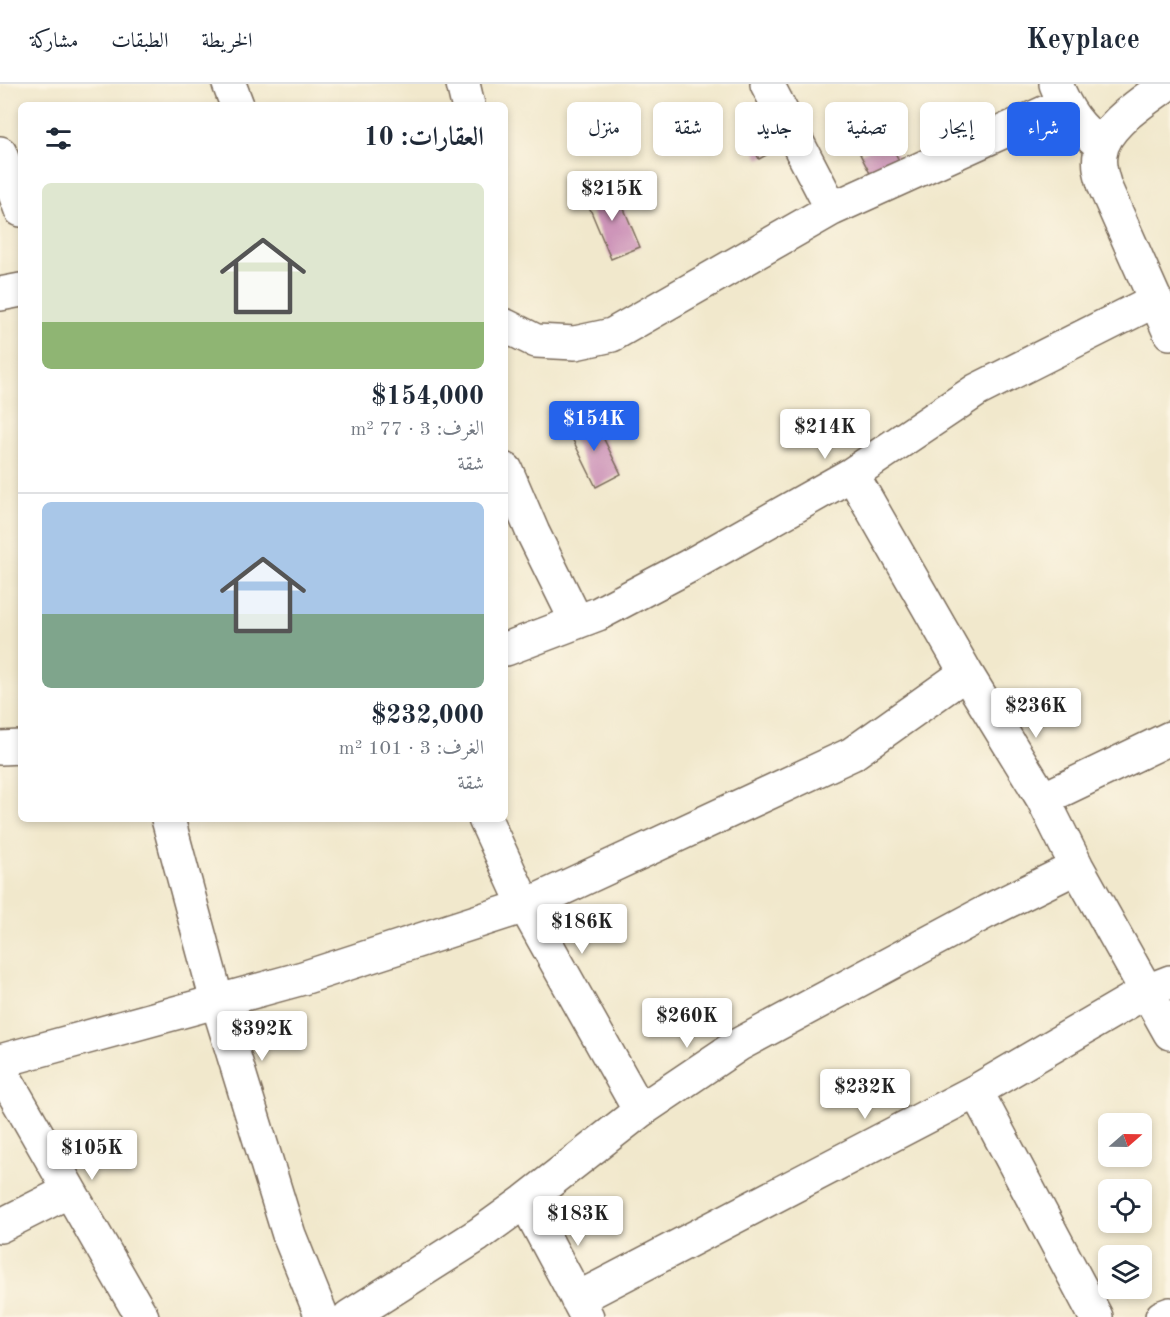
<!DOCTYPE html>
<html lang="ar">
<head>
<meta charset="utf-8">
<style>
  body { margin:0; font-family:"Old Standard TT",Amiri,serif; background:#f2f2f3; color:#1f2937; direction:rtl; height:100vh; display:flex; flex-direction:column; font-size:22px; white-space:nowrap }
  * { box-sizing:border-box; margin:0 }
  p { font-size:20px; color:#747a83 }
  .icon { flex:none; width:33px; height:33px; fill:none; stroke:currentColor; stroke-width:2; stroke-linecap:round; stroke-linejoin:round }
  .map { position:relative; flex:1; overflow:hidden; direction:ltr }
  .panel { position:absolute; left:18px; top:18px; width:490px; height:720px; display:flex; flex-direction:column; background:#fff; border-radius:9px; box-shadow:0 3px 9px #0003; direction:rtl }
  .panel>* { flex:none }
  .guide { position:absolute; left:526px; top:18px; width:554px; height:54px; direction:rtl; display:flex; gap:12px }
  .needle { width:39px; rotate:70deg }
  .fabs { position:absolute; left:1098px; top:1029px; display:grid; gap:12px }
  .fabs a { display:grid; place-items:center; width:54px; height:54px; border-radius:9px; background:#fff; box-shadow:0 3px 9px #0003; font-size:30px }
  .price { position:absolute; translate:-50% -51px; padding:0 14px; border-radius:6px; background:#fff; color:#222; font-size:20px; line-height:39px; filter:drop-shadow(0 2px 3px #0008) }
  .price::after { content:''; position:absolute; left:50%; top:36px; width:18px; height:14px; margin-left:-9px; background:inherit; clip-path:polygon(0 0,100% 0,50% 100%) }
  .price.current { background:#2563eb; color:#fff }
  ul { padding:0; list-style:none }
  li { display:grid; align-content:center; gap:12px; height:318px; padding:0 24px }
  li+li { border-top:2px solid #e0e1e3 }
  li span { display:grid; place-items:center; height:186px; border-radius:9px; color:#555 }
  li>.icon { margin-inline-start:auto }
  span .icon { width:108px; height:108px; fill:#fffc; stroke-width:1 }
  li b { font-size:26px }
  h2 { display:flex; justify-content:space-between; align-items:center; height:72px; padding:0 24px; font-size:26px }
  .pill { padding:0 21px; border-radius:9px; background:#fff; box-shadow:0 3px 9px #0003; font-size:21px; line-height:54px }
  .pill.current { background:#2563eb; color:#fff }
  header { display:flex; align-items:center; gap:36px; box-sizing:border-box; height:84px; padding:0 30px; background:#fff; border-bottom:2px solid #e0e1e3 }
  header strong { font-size:28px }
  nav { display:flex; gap:33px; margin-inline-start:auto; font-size:21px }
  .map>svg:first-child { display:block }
  .building { fill:#ce95b9 }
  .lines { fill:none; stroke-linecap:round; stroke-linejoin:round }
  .minor-casing { stroke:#7b6c5b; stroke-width:36 }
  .minor { stroke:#fff; stroke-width:33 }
</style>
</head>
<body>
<header>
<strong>Keyplace</strong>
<nav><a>الخريطة</a><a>الطبقات</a><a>مشاركة</a></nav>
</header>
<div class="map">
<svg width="1170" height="1233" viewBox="0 0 1170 1233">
  <rect width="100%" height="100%" fill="#fcf5e5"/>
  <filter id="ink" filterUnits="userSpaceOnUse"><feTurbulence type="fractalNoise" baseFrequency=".0167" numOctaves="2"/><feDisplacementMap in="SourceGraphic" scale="12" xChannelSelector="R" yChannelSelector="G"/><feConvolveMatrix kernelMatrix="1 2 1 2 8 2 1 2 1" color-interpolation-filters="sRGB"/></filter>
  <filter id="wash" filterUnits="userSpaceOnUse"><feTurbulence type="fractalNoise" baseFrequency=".008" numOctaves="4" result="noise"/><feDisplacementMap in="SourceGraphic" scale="24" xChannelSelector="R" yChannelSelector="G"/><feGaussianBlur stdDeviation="1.35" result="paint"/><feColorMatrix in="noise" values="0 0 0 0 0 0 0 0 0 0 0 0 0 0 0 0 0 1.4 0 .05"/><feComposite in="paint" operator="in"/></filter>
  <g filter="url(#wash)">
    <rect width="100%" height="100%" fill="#f1e8cc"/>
    <g id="blocks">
      <!-- building -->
      <path class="building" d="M773,34L787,60L759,75L745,48Z
        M889,56L902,83L874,97L860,70Z
        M614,101L640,163L611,175L585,113Z
        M593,333L621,390L596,403L568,346Z"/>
    </g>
  </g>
  <g filter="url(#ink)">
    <use href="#blocks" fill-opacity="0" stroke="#7b6c5b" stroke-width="1.5"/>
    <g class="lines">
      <defs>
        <path id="minor" d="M229,0L237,21
          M463,0L468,21
          M767,0L832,125
          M1056,0C1066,26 1079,45 1102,61
          M1167,0C1145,17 1103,41 1100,71C1098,82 1102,93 1105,103L1170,249
          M0,69L21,126
          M0,210L21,206
          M506,242L536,257L575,259L612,251L832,125L1064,20
          M506,386L533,449L577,538
          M852,390L966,589L1043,715L1077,783L1170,949
          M506,565L598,530L689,482L852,390L977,306L1156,216
          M0,664L21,663
          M1043,715L1170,654
          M168,735L217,917L289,1151L322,1233
          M485,735L525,822L640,1027
          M0,977L303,894L525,822L852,670L966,589
          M0,985L142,1233
          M976,1007L1096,1233
          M525,1117L587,1233
          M0,1142L69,1107
          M577,1215L976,1007L1147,907L1170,898
          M349,1233L478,1151L525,1117L640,1027L738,961L986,828L1077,783
          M1162,1233L1170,1230"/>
      </defs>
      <!-- minor casing -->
      <use href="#minor" class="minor-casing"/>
      <!-- minor -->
      <use href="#minor" class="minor"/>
    </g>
  </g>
</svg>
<div class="fabs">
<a><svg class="needle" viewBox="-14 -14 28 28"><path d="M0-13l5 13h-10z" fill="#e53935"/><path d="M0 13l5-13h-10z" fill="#747a83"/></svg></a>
<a><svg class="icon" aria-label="locate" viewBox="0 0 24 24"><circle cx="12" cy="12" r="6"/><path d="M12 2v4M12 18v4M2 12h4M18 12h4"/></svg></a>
<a><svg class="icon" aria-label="layers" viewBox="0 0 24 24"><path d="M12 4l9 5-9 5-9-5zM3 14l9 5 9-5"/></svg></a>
</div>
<b class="price" style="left:612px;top:138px">$215K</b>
<b class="price current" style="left:594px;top:368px">$154K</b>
<b class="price" style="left:825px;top:376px">$214K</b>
<b class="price" style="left:1036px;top:655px">$236K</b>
<b class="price" style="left:582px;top:871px">$186K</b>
<b class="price" style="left:687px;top:965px">$260K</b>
<b class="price" style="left:262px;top:978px">$392K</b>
<b class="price" style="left:865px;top:1036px">$232K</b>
<b class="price" style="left:92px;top:1097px">$105K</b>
<b class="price" style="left:578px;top:1163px">$183K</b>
<div class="guide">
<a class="pill current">شراء</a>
<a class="pill">إيجار</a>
<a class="pill">تصفية</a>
<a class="pill">جديد</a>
<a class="pill">شقة</a>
<a class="pill">منزل</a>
</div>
<section class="panel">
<h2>العقارات: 10<svg class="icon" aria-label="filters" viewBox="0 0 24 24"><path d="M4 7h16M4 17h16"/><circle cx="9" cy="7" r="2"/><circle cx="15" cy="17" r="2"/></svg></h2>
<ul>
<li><span style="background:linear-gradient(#dfe7d0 75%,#8fb573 0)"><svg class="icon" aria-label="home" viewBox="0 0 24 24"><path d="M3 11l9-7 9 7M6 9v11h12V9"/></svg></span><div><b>$154,000</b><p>الغرف: 3 · 77 m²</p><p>شقة</p></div></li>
<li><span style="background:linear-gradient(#a9c7e8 60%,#7fa58c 0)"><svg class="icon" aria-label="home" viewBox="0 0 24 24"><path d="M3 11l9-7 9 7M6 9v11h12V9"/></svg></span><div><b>$232,000</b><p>الغرف: 3 · 101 m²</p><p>شقة</p></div></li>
</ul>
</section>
</div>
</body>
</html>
